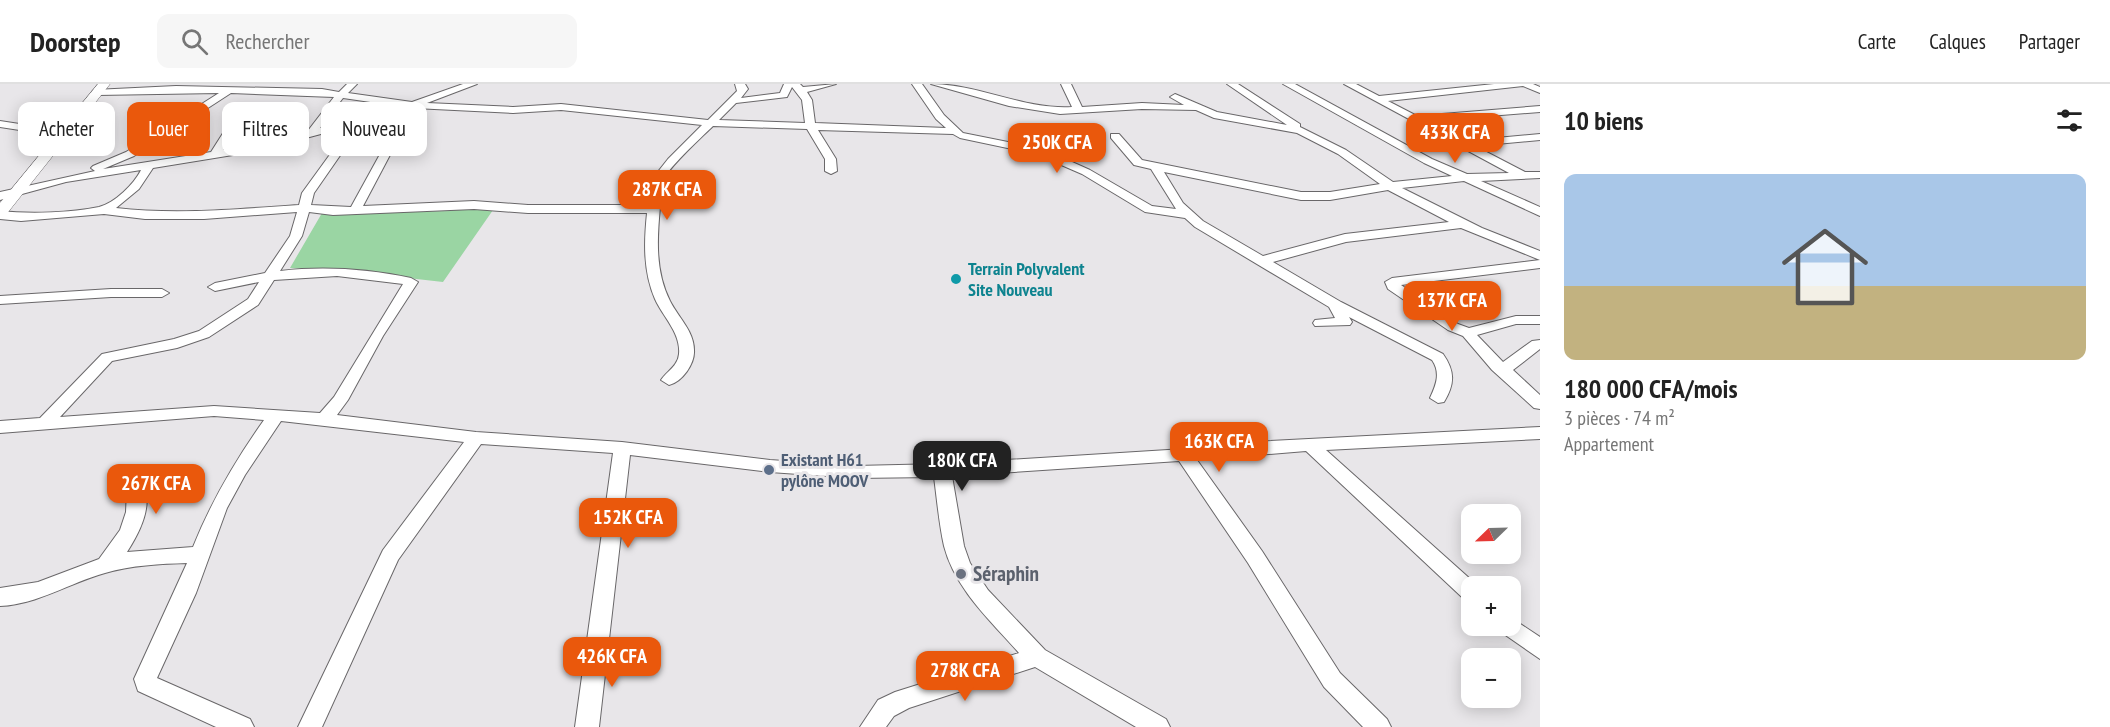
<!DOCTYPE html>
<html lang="fr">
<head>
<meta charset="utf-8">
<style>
  body { margin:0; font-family:"PT Sans Narrow",sans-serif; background:#f6f6f6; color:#222; height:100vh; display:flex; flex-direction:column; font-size:22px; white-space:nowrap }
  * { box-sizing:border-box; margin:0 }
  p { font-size:20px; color:#767676 }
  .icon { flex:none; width:33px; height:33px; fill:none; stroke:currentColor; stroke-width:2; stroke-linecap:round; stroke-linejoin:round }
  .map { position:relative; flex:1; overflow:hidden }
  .panel { display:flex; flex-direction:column; background:#fff; width:570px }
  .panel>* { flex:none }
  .top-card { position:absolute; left:18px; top:18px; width:570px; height:54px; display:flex; gap:12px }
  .needle { width:39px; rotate:247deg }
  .buttons { position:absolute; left:1461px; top:420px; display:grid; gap:12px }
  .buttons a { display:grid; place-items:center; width:60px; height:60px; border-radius:12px; background:#fff; box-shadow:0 3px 15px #0003; font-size:30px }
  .price { position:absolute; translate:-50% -51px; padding:0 14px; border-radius:12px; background:#ea580c; color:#fff; font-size:20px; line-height:39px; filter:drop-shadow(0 2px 3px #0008) }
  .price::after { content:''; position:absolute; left:50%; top:36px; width:18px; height:14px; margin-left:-9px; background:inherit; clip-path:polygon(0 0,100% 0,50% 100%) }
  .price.on { background:#222; color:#fff }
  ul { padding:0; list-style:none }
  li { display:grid; align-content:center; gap:12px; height:318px; padding:0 24px }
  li+li { border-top:2px solid #e0e0e0 }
  li span { display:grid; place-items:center; height:186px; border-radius:12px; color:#555 }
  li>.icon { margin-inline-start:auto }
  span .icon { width:108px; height:108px; fill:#fffc; stroke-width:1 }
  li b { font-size:26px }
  h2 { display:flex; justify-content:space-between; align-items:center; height:72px; padding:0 24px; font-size:26px }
  .pill { padding:0 21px; border-radius:12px; background:#fff; box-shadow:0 3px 15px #0003; font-size:21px; line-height:54px }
  .pill.on { background:#ea580c; color:#fff }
  header { display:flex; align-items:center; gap:36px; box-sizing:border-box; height:84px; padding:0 30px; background:#fff; border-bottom:2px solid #e0e0e0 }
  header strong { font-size:28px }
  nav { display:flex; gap:33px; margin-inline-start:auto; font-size:21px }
  .search { width:420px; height:54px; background:#f6f6f6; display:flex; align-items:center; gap:15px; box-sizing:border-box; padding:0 21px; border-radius:12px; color:#767676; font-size:22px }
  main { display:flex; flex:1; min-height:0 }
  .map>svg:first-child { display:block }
  .green { fill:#9ad5a3 }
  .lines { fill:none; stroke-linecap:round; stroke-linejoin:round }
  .minor-casing { stroke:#696769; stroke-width:2 }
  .major-casing { stroke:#696769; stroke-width:1 }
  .minor { fill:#fff; fill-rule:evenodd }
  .major { fill:#fff; fill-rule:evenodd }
  .culture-dot { fill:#0f9aa8; stroke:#e8e6e9; stroke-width:2 }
  .service-dot { fill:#5c6f8a; stroke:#e8e6e9; stroke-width:2 }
  .worship-dot { fill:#6b7280; stroke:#e8e6e9; stroke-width:2 }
  .labels { text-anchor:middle; stroke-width:6; stroke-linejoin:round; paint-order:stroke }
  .culture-label { font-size:18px; font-weight:bold; fill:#0d838f; stroke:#e8e6e9; text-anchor:start }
  .service-label { font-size:18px; font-weight:bold; fill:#4e5e75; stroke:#e8e6e9; text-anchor:start }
  .near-worship-label { font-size:21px; font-weight:bold; fill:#5b616d; stroke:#e8e6e9; text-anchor:start }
</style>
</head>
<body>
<header>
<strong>Doorstep</strong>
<div class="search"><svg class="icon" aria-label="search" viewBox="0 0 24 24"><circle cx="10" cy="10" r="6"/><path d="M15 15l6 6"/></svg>Rechercher</div>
<nav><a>Carte</a><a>Calques</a><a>Partager</a></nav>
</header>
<main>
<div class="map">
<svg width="1540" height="643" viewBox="0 0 1540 643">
  <rect width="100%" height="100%" fill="#e8e6e9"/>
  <!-- green -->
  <path class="green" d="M470,122L468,126H493L443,198L355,188L290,184L322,129L451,127L454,123Z"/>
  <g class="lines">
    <defs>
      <path id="minor" d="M347,0H357L348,9L412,18L463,0H477L427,19L513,23L561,20L708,36L737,7L735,0H745L748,5L741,14L780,9L784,0H800L803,3L836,0L807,8L812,16L815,39L946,44L936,35L912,0H922L944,31L963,49L1043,65L1090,86L1152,122L1176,125L1151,85L1134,81L1111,54V50H1119L1142,76L1301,108H1330L1380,100L1338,70L1297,49L1214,34L1196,26L1142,25L1060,30L1009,22L931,0C979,0 1024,26 1072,23L1061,0H1071L1082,23L1142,19L1184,21L1170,13L1175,10L1217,28L1287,41L1227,0H1238L1300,40V43L1346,66L1393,98L1452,92L1424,79L1283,0H1295L1432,75L1467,90L1509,89L1344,0H1356L1379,12L1494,0H1533L1540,3V9L1523,2L1388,17L1417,32L1540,22V28L1427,37L1464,57L1540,50V56L1475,62L1525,88H1540V94L1481,97L1540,123V132L1464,97L1402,104L1482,144L1540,167V176L1461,144L1346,158L1273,178L1341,218L1443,270C1455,287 1455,300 1444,318L1438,319L1430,314C1436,301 1441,289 1432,276L1349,233L1352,238L1350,241L1315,242L1313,239L1315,236L1335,234L1329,223L1195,143L1185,134L1145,128L1082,90L1036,70L960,54L953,50L818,46L836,75L837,87L831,90L825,87V75L807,45L713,42C701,54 665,86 661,100C659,107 661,116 660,123C657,155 655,187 670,217C678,233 694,247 694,266C695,280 682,298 669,301L661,296C667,287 678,282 679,270C681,249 663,233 655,215C643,187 644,158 647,129H528L474,125L333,131L309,128L302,152L280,187C324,182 368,185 411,194L418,198L383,252L348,316L337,331L476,348L622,358L770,376L855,382L942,380L1184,365L1251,358L1540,343V355L1326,366L1478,502H1472V518L1465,516L1306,367L1197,376L1262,467L1340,589L1387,635L1391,643H1363L1324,603L1248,479L1179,377L952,392L964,462L970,479L988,506L1045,566L1166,635L1170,643H1136L1035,583L909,624L894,632L886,643H860L878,616L895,608L1019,569C991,537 955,505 944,462C939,440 937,415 934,393L855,394L770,388L630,371L599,643H575L613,369L481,360L398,476L322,643H298L383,466L464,358L281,337L245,391L227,424L196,509L157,594L250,635L254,643H216L138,607L134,595L187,479C160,480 132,481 105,489C69,499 39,520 0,522V504L38,498L99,475L120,446L126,428L127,406L129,401H143C154,422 138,451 127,468L193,463C212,416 235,377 264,336L214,332L0,349V337L40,334L102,270L174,255L199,247L248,215L259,198L215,207L208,203L215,199L265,189L290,152L297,128L204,135H145L104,130L21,137L0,135V127C29,130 70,129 99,123C115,119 134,100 141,86L66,98L0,116V108L95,87L91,84L93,82L126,68L219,9L97,11L92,8L94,6L176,2L322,5L339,8ZM792,3L802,16L805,39L719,36L736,19L787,13ZM231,9L334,13L307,48L223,66L234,48L229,45L225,46L211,68L103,85L134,72ZM343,14L398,22L320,44ZM414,24L513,29L561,26L702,41L668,75L649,99L648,121H528L474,117L363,122L400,52L406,26ZM396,30L390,52L351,123L311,121L314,109L348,60L343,57L339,58L302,109L299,121C238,125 177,131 116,124L139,105L153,84L257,67ZM1164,88L1301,116H1330L1388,106L1449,138L1345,150L1263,172L1203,137L1183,119ZM337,192L403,200L334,313L320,329L214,322L60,333L112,277L177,264L209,253L258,221L274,196Z
        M0,37L26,41L69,39L74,42L69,45L26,47L0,43Z
        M1540,176V184L1401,201L1458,240L1469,244L1516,232H1540V240H1516L1477,251L1503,278L1532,257L1540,256V265L1513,286L1540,311V325L1534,324L1492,286L1463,252L1448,246L1388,205L1385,198L1392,194Z
        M111,205H162L169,209L162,213H111L0,220V212Z
        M1510,533L1540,553V575L1501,548L1499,542H1510Z"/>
      <path id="major" d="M98,0H110L5,132L0,134V119Z"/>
    </defs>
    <!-- minor casing -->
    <use href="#minor" class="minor-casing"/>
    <!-- major casing -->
    <use href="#major" class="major-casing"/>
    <!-- minor -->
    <use href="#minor" class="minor"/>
    <!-- major -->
    <use href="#major" class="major"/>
  </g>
  <!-- markers -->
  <circle class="culture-dot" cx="956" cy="195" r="6"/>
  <circle class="service-dot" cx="769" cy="386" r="6"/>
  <circle class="worship-dot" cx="961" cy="490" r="6"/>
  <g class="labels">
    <!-- culture labels -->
    <g class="culture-label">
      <text x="968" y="191">Terrain Polyvalent<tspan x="968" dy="21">Site Nouveau</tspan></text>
    </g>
    <!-- service labels -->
    <g class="service-label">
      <text x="781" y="382">Existant H61<tspan x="781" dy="21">pylône MOOV</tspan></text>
    </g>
    <!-- near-worship labels -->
    <g class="near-worship-label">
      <text x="973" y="497">Séraphin</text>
    </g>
  </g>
</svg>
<div class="buttons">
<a><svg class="needle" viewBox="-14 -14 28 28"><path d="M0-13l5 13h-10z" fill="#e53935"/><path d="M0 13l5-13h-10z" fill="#767676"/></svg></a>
<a>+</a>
<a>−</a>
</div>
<b class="price" style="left:1455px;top:80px">433K CFA</b>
<b class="price" style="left:1057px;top:90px">250K CFA</b>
<b class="price" style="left:667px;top:137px">287K CFA</b>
<b class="price" style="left:1452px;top:248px">137K CFA</b>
<b class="price" style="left:1219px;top:389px">163K CFA</b>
<b class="price on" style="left:962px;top:408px">180K CFA</b>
<b class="price" style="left:156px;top:431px">267K CFA</b>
<b class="price" style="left:628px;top:465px">152K CFA</b>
<b class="price" style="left:612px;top:604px">426K CFA</b>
<b class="price" style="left:965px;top:618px">278K CFA</b>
<div class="top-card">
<a class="pill">Acheter</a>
<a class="pill on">Louer</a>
<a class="pill">Filtres</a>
<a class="pill">Nouveau</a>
</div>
</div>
<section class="panel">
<h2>10 biens<svg class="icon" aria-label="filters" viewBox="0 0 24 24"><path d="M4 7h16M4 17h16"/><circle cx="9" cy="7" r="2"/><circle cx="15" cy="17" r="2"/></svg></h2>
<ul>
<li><span style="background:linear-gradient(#a9c7e8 60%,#c2b280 0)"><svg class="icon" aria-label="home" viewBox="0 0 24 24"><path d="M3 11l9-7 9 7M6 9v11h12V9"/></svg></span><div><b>180 000 CFA/mois</b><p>3 pièces · 74 m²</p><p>Appartement</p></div></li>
</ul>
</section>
</main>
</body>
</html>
